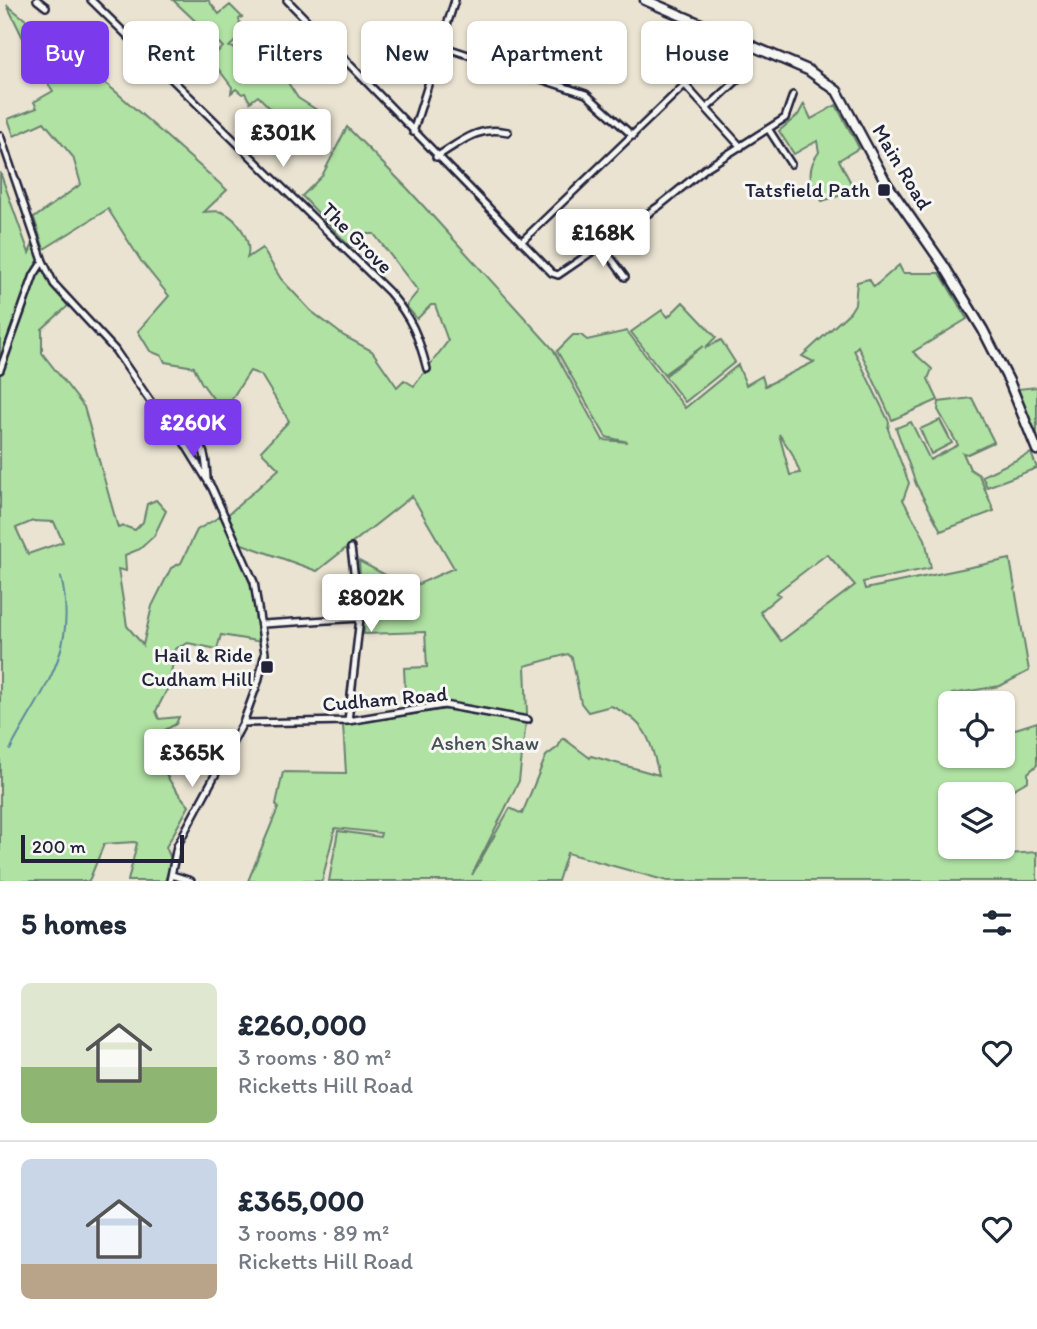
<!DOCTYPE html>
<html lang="en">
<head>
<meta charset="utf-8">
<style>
  body { margin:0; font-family:Itim,sans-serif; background:#f2f2f3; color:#1f2937; height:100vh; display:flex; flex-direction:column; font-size:26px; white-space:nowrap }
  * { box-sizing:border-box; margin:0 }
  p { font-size:23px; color:#747a83 }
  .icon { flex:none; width:38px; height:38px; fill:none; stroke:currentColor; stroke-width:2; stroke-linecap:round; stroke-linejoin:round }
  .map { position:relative; height:881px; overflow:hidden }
  .panel { display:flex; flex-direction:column; background:#fff; flex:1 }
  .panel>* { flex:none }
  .hud { position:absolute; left:21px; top:21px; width:996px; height:63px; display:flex; gap:14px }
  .fabs { position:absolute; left:938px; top:691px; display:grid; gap:14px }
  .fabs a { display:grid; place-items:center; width:77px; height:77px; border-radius:10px; background:#fff; box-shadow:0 2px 5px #0004; font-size:35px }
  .scale { position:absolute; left:21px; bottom:18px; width:163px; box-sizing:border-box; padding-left:7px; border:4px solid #22223b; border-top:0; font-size:19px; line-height:24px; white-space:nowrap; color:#22223b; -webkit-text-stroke:5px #f6f6f2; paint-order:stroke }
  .price { position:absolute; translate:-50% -60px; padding:0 16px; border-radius:7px; background:#fff; color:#222; font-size:23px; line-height:46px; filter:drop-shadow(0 2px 4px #0008) }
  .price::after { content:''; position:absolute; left:50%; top:42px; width:21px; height:16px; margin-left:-10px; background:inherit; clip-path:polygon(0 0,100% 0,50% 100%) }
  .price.selected { background:#7c3aed; color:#fff }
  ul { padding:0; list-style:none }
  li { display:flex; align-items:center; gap:21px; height:175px; padding:0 21px }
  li+li { border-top:2px solid #e0e1e3 }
  li span { display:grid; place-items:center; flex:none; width:196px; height:140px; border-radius:10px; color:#555 }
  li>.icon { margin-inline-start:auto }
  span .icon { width:84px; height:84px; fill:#fffc; stroke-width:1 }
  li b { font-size:30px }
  h2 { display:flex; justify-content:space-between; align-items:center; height:84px; padding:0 21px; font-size:30px }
  .pill { padding:0 24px; border-radius:10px; background:#fff; box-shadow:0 2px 5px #0004; font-size:24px; line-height:63px }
  .pill.selected { background:#7c3aed; color:#fff }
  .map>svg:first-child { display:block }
  .green { fill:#b0e2a3; stroke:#69826f; stroke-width:2; fill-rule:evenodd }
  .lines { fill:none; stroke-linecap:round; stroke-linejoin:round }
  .stream { stroke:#5b899e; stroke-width:2 }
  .street-casing { stroke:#22223b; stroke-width:10 }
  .primary-casing { stroke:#22223b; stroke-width:13 }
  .street { stroke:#f6f6f2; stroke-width:5 }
  .primary { stroke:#f6f6f2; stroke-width:8 }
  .poi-dot { fill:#22223b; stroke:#f6f6f2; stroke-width:2.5 }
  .labels { text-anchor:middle; stroke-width:6; stroke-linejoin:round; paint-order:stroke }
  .street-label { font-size:21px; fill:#22223b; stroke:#f6f6f2 }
  .poi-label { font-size:21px; fill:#22223b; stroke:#f6f6f2; text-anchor:end }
  .park-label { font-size:21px; fill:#465255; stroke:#f6f6f2 }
</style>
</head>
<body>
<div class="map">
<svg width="1037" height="881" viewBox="0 0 1037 881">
  <rect width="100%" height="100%" fill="#eae3d2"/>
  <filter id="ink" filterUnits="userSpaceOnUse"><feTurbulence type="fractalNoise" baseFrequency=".0143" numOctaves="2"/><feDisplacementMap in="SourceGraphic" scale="14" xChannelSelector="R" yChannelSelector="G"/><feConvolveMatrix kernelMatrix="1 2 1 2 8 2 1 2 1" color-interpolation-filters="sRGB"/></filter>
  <g filter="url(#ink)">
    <!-- green -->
    <path class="green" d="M173,0H208L219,14L230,5L242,17L239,19L242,35L229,47L258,53L263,68L279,69L298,98L320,112L300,129L296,124L285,132L281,128L279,131L270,108L258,96L250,102L245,93L242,94L236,89L231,93L232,87L210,58L223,47Z
      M7,5L115,91L227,190L204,212C209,212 217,210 222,212C238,218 253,242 247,258L262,248L281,279L311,311L344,336L372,351L397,387L404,380L414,386L448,341L435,305H431L417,319L406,306L418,291L374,234H367L351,248L302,196L322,176L347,127L408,189L553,349L603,440L628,442L606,437L557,351L573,335H581L587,340L627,331L685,408L738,365L746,385L762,376L765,386L814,362L802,356L850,312L855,304L857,282L869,279L874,287L899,265L903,273H940L967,319L913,352L932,369L928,379L938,400L892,420L858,346L854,350L889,422L888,429L909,483L903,500L925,539L931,568L863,582L865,589L1010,559L1029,671L1000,686L952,694L957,703L950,704V756H1003V733L1037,722V765L1028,773V781L1003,795L950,794V847H969L993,855L1037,852V881H667L567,853L558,881H329L338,831L380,837L381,833L335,828L322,881H248L278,808L276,804L283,772L346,773L343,725L448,709V704L443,703L406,708L404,668L427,667L425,632L364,634L359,561L410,588L454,568L412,496L317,571L231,540L251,585L262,642L221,635L217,649L188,643L175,649L169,686L156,711L159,719L179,717L176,724L165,730C152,761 169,783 189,806L166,847L172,861L165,881H128L137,843L134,842L104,844L89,881H0V172L29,253L33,244L51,285L68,306L42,329V353L84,407L118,528L124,526L135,530L143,522L147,504L156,500L166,511L154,536L140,549L125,555L126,571L118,569L127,626L143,645L152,606L171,568L181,563L197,530L221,516L223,519L279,469L261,451L289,421L261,375L250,371L223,412L201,382L194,367L165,362L162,356L150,351L138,331L169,296L141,261L108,209L44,249L34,218L81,184L73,157L44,122L14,136L8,119L37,108L34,102L53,91L38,69ZM779,434L792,453L800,473L790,475ZM33,521L54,522L63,542L28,554L16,528ZM827,554L855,585L781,641L760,612L780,595L776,593ZM568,654L572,658L581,703L588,712L611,706C647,722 650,739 659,775L591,756L590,758L563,738L558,747L546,756L522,814L510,808L472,875L519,781L527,713L525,666Z
      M804,104L811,119L836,105L856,142L859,148L839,160L853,187L849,193L822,201C810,182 805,171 819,152L817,141L794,154L779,131L798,115Z
      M683,302L716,337L705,348L721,340L735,362L685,402L665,376L703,346L664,374L631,332L662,310L668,317Z
      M1037,387V439L1017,389Z
      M972,398L994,442L968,454L963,453L970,469L979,475L994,511L941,531L916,484L896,428L911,422L930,460L958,445L938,410L939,402Z
      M940,420L952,443L931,454L920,429Z
      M1031,453L1037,468L987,487L982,476Z"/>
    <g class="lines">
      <!-- stream -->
      <path class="stream" d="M10,750C42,689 79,652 61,577"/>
      <defs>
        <path id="street" d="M37,0L46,7
          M91,0L389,292C412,319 418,335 427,369
          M287,0L552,273L558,275L659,206L706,168L785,118L793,95
          M441,46L586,94L633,136
          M685,85L741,147
          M707,108L745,73
          M769,130L791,164
          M413,132L455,0
          M0,135L43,261L54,284L115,350L155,408L180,436L212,488L254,582L265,653L258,682L243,723L177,846L170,881
          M436,157C461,142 478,125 508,132
          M521,242L725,46L732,35
          M602,246L625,277
          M0,370L34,275L43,261
          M180,436C206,439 206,457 207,479
          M263,624L360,618
          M348,721L360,618L351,548
          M243,723L348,721L444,705L528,720
          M172,875L191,881"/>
        <path id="primary" d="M645,0L808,70L837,91L887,184L944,266L983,330L1009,381L1037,450"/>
      </defs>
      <!-- street casing -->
      <use href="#street" class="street-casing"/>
      <!-- primary casing -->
      <use href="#primary" class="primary-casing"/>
      <!-- street -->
      <use href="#street" class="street"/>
      <!-- primary -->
      <use href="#primary" class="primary"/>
    </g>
  </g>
  <!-- markers -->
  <g class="poi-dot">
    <rect x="877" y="183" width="14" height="14" rx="3.5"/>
    <rect x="260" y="660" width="14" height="14" rx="3.5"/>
  </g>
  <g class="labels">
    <!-- street labels -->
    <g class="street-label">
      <text transform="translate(902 167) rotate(59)" y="7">Main Road</text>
      <text transform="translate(357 238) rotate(45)" y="7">The Grove</text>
      <text transform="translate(385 699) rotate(-5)" y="7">Cudham Road</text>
    </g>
    <!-- poi labels -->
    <g class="poi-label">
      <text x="870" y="197">Tatsfield Path</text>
      <text x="253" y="662">Hail &amp; Ride<tspan x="253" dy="24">Cudham Hill</tspan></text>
    </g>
    <!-- park labels -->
    <g class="park-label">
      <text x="485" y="750">Ashen Shaw</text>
    </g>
  </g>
</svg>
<div class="fabs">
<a><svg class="icon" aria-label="locate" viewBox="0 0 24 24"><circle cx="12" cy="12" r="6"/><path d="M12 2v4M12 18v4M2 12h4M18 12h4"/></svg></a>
<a><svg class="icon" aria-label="layers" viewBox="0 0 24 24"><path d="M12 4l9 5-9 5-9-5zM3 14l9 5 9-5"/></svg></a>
</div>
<div class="scale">200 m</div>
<b class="price" style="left:283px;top:169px">£301K</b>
<b class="price" style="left:603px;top:269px">£168K</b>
<b class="price selected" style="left:193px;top:459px">£260K</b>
<b class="price" style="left:371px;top:634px">£802K</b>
<b class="price" style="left:192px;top:789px">£365K</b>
<div class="hud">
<a class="pill selected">Buy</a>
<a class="pill">Rent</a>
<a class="pill">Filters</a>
<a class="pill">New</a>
<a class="pill">Apartment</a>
<a class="pill">House</a>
</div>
</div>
<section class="panel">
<h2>5 homes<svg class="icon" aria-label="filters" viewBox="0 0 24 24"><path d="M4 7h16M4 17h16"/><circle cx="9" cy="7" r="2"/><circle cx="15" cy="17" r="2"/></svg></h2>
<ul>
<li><span style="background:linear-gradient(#dfe7d0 60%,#8fb573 0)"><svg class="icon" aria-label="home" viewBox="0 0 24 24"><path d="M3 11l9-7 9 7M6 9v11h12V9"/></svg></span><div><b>£260,000</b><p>3 rooms · 80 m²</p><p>Ricketts Hill Road</p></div><svg class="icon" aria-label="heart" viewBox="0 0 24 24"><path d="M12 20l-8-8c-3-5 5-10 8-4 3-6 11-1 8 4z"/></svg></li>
<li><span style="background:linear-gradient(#c9d6e8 75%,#b9a48a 0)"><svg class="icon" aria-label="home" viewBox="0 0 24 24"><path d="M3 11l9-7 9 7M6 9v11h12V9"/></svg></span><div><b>£365,000</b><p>3 rooms · 89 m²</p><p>Ricketts Hill Road</p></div><svg class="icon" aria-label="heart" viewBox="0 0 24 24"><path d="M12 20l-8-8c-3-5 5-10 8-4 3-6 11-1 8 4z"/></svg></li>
</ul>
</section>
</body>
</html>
